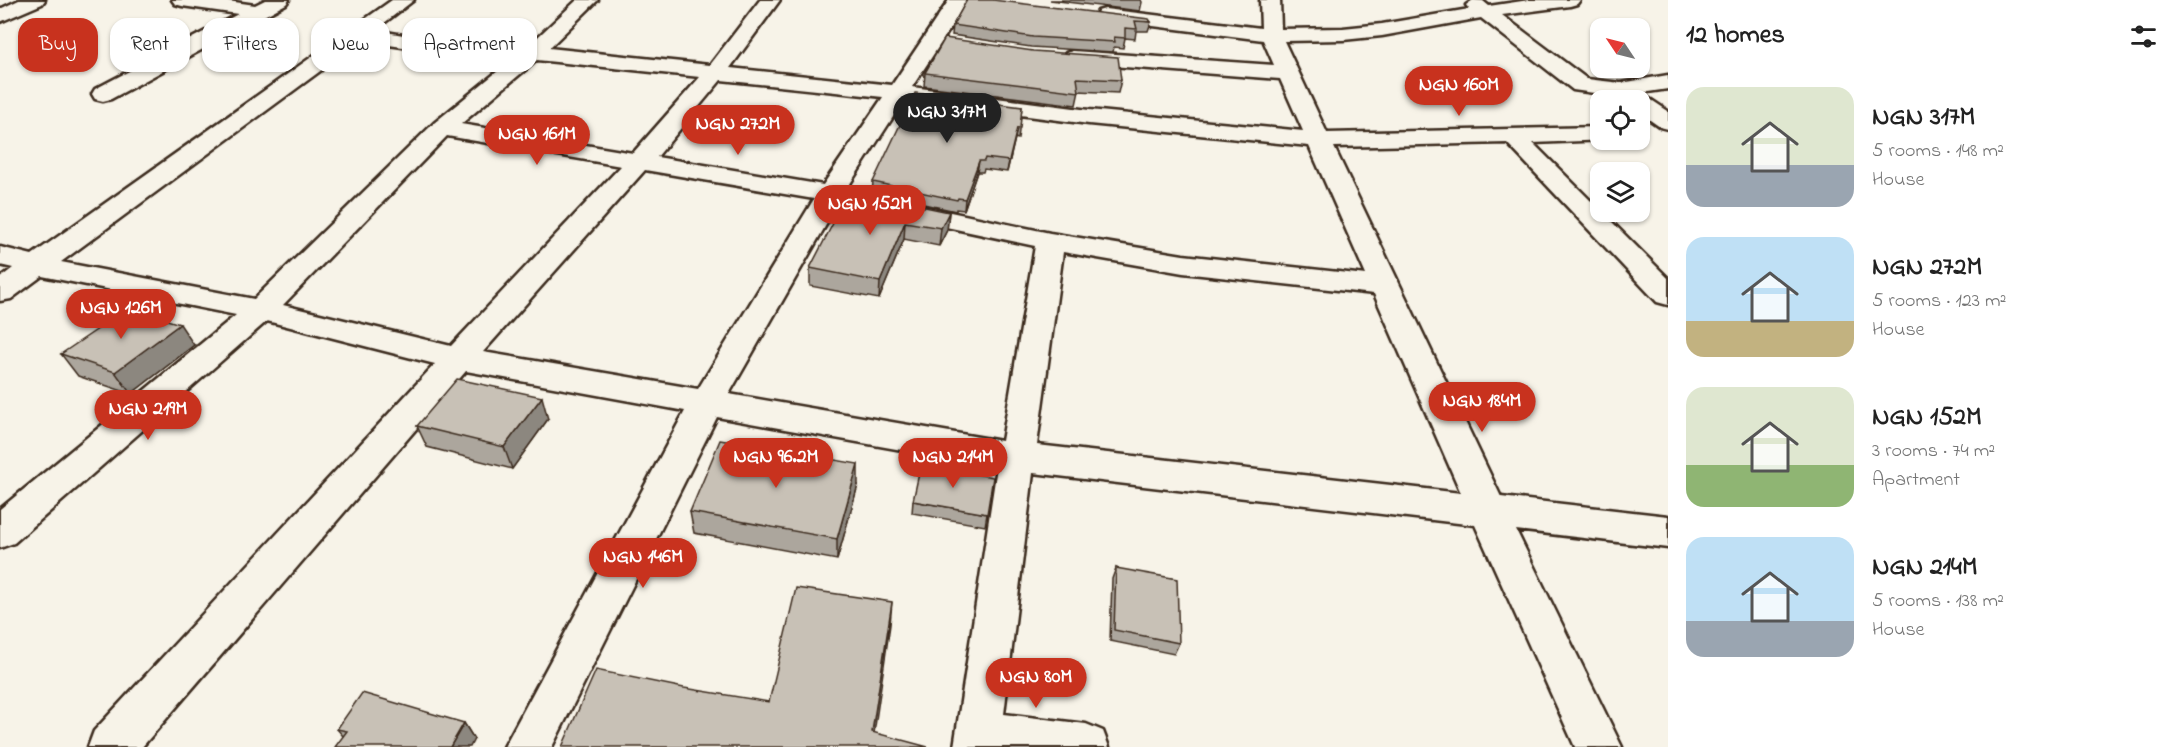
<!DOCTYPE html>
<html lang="en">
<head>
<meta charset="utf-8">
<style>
  body { margin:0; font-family:"Indie Flower",sans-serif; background:#f6f6f6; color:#222; height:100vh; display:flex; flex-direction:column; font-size:22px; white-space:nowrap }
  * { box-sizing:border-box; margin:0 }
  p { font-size:20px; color:#767676 }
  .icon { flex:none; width:33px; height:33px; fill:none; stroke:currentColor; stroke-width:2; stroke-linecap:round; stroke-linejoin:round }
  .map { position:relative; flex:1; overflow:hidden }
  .sheet { display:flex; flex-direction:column; background:#fff; width:510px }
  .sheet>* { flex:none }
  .hud { position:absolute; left:18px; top:18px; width:570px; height:54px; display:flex; gap:12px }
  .needle { width:39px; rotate:305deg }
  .tools { position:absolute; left:1590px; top:18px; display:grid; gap:12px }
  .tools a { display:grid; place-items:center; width:60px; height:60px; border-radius:12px; background:#fff; box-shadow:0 2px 4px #0004; font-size:30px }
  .price { position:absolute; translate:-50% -51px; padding:0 14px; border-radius:21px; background:#c8321e; color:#fff; font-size:20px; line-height:39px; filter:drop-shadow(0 2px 3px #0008) }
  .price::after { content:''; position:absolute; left:50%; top:36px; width:18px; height:14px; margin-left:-9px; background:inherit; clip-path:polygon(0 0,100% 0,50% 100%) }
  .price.current { background:#222; color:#fff }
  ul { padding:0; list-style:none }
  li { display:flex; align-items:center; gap:18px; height:150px; padding:0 18px }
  li span { display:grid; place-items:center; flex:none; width:168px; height:120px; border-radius:18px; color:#555 }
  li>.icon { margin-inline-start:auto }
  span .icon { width:72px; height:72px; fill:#fffc; stroke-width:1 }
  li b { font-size:26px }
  h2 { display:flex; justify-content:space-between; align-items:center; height:72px; padding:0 18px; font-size:26px }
  .tag { padding:0 21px; border-radius:18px; background:#fff; box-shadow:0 2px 4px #0004; font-size:21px; line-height:54px }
  .tag.current { background:#c8321e; color:#fff }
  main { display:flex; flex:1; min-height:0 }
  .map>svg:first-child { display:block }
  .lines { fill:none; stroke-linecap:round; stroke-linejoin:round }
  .street-casing { stroke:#3b2a1e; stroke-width:5 }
  .street { fill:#f7f3e8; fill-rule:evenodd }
  .wall { fill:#aca69d; stroke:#3b2a1e; stroke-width:1.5 }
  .shaded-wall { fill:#8c877f; stroke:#3b2a1e; stroke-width:1.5 }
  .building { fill:#c8c1b6; stroke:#3b2a1e; stroke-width:1.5 }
</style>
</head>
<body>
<main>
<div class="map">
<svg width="1668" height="747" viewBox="0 0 1668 747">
  <rect width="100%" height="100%" fill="#f7f3e8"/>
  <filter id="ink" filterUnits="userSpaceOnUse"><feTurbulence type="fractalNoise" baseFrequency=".0167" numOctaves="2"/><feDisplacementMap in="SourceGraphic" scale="12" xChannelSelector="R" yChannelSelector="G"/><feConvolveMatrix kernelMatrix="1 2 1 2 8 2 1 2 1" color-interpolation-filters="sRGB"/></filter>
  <g filter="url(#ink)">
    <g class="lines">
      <defs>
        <path id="street" d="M19,0H45L42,4L0,22V9Z
          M172,0H221L255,5L265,0H289L286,4L111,99L103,101L95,99L92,94L95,89L238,14L182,6L175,4Z
          M392,0H414L375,30L437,41L440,45L437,49L430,51L361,41L61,262L254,299L434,123L525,49L577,0H598L549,48L710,65L760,0H780L730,68L892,85L949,0H969L912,87L1089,110L1303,131L1280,79L1073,63L1066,61L1062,57L1066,53L1073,51L1274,65L1263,40L1098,19L1095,15L1098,11L1105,9L1261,28L1260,0H1280L1281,29L1343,28L1382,24L1469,9L1466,5L1473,0L1483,1L1489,6L1529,0H1580L1577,4L1570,6L1502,15L1587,79L1621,83L1668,75V89L1641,93L1668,111V129L1660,127L1640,113V100H1622L1615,96L1573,90L1481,18L1382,36L1343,40L1284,41L1327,133L1600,127V140H1607L1533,143L1668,278V305L1657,302L1507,143L1334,147L1501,497L1668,516V548L1516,530L1622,747H1575L1475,525L1033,473L1004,714L1086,724L1103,731L1109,747H954L997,467L717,417L552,747H504L685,411L466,371L142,747H88L94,731L435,364L267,321L14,543L0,548V509L236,315L42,276L11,299L0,301V278L13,268L0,265V247L32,255ZM537,60L700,77L633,153L461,124ZM721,80L883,97L823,185L657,157ZM904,100L1089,124L1309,146L1366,275L1183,255L1050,233L846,190ZM447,136L621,166L451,346L283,305ZM645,170L814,199L698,389L483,352ZM838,204L1035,246L1002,441L729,394ZM1063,252L1183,273L1374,294L1461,493L1037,445Z"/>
      </defs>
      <!-- street casing -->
      <use href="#street" class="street-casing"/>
      <!-- street -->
      <use href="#street" class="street"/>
    </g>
    <!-- wall -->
    <path class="wall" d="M967,0L1151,22L1148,31H1136L1135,39L1125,38L1123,48L1114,47L1113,52L1031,47L952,35L953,25Z
      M1050,0H1141L1142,2L1140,11Z
      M945,38L1121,80L1118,93L1079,91L1076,105L924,86L925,73Z
      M1022,107L1018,139L1015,138L1007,172L984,169L983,172H977L964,210L956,209V211L872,193L873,182Z
      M858,204L949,212L947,230L939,246L904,239L879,299L810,286V268Z
      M194,345L131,394L78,376L61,354Z
      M548,419L512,469L427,447L417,426Z
      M858,485L837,560L694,533L690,512Z
      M913,501L987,514L985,526L912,513Z
      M1116,568L1179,643L1174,654L1110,641L1112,579Z
      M464,723L474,739L343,736L337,729Z"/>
    <!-- shaded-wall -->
    <path class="shaded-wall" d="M1017,128L1015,138L1007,172L1009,161Z
      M979,161L977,172L964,210L965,199Z
      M949,212L947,230L939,246L941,228Z
      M905,222L904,239L879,299L880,282Z
      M180,324L194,345L131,394L115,372Z
      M542,397L548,419L512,469L504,447Z
      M858,464V485L837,560V539Z
      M892,602L890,625L872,747V732Z
      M464,723L474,739L470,747H450Z"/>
    <!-- building -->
    <path class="building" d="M967,0H993L1149,19L1151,22L1135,21L1137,29L1125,28V38L1114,37L1115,42L1033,37L953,25Z
      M945,38L1033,51L1118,57L1121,80L1077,78L1079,92L925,73Z
      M915,93L1022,107L1020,128H1017L1009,161L985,158L984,161H979L965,199L958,198L957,200L873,182Z
      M863,194L949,212L941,228L905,222L880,282L810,268L844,202L858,204Z
      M129,308L180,324L115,372L61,354Z
      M457,379L542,397L504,447L417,426Z
      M720,440L858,464L837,539L690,512Z
      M921,464L993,477L987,514L913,501Z
      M1116,568L1177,579L1179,643L1114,630Z
      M796,588L892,602L872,732L928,747H562L596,670L684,688L769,702Z
      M362,693L464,723L450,747H335L347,731L337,729Z"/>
  </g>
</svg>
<div class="tools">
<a><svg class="needle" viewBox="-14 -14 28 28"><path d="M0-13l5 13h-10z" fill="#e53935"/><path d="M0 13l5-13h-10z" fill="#767676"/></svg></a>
<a><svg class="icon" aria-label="locate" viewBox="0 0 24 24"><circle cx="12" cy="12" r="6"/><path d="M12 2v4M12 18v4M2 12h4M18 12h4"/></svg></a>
<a><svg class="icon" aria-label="layers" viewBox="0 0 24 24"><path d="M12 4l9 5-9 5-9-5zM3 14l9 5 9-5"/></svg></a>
</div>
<b class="price" style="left:1459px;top:117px">NGN 160M</b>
<b class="price current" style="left:947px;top:144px">NGN 317M</b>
<b class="price" style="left:738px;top:156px">NGN 272M</b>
<b class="price" style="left:537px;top:166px">NGN 161M</b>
<b class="price" style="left:870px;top:236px">NGN 152M</b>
<b class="price" style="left:121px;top:340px">NGN 126M</b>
<b class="price" style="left:1482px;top:433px">NGN 184M</b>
<b class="price" style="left:148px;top:441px">NGN 219M</b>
<b class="price" style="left:776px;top:489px">NGN 96.2M</b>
<b class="price" style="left:953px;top:489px">NGN 214M</b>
<b class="price" style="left:643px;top:589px">NGN 146M</b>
<b class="price" style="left:1036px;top:709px">NGN 80M</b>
<div class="hud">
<a class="tag current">Buy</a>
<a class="tag">Rent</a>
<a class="tag">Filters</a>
<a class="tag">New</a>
<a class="tag">Apartment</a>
</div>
</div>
<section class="sheet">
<h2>12 homes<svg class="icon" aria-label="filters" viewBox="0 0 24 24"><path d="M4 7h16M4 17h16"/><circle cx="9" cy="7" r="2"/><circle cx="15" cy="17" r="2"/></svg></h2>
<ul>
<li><span style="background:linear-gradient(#dfe7d0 65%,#9aa5b1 0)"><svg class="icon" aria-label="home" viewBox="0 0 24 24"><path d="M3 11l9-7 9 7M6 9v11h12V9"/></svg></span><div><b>NGN 317M</b><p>5 rooms · 148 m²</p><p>House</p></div></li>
<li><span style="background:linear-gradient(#bfe0f5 70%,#c2b280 0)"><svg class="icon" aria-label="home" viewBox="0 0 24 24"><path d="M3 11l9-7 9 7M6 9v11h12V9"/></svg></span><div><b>NGN 272M</b><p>5 rooms · 123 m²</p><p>House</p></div></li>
<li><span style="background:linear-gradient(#dfe7d0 65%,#8fb573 0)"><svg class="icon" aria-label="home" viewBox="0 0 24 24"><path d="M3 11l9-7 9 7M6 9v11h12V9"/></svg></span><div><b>NGN 152M</b><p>3 rooms · 74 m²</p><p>Apartment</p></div></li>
<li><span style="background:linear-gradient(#bfe0f5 70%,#9aa5b1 0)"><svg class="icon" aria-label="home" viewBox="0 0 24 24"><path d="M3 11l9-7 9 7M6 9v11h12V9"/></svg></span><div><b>NGN 214M</b><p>5 rooms · 138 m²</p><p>House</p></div></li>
</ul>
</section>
</main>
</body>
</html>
